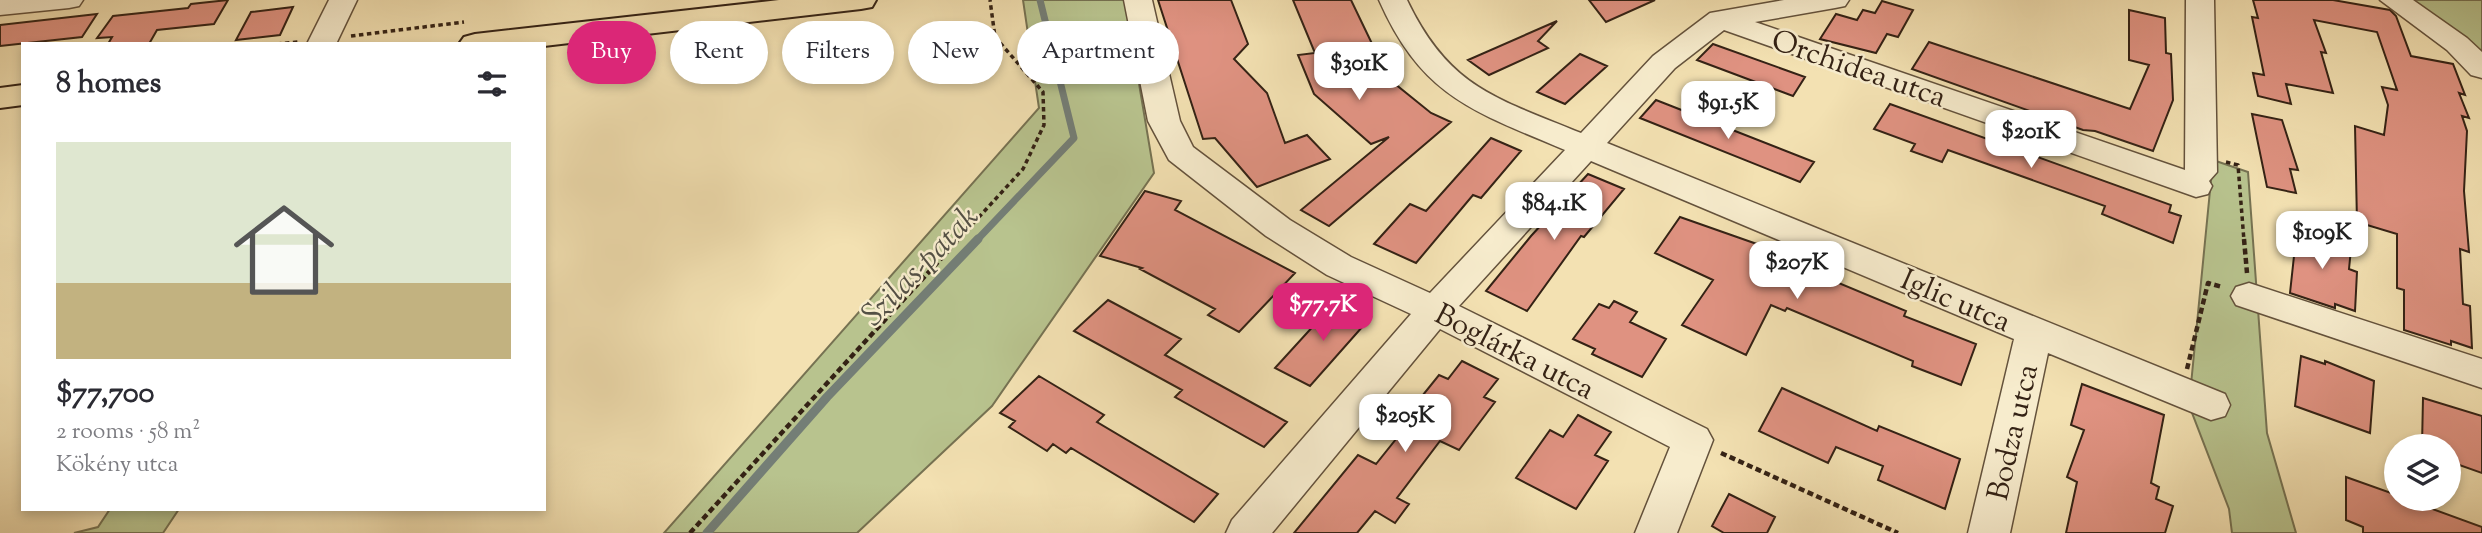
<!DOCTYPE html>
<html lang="en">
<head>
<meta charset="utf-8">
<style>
  body { margin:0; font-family:"Sorts Mill Goudy",serif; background:#f7f7f7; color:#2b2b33; height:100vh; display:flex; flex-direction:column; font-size:26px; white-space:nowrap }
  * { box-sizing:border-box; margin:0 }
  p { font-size:23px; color:#7c7c81 }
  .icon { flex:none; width:38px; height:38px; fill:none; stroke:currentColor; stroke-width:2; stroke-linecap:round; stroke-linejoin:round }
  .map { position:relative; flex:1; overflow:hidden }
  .details { position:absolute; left:21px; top:42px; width:525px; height:469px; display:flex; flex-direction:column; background:#fff; border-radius:0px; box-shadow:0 4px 10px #0003 }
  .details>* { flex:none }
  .top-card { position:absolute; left:567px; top:21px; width:665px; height:63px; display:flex; gap:14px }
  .tools { position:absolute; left:2384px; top:434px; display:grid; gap:14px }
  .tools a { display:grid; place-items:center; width:77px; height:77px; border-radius:50%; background:#fff; box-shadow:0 4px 10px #0003; font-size:35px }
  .price { position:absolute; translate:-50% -60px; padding:0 16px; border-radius:14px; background:#fff; color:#222; font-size:23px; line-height:46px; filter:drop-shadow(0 2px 4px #0008) }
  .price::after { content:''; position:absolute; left:50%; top:42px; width:21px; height:16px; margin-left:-10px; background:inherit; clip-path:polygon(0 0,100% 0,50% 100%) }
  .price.current { background:#db2777; color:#fff }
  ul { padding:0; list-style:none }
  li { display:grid; align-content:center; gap:14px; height:371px; padding:0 35px }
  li+li { border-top:2px solid #e1e1e2 }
  li span { display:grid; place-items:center; height:217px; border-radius:0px; color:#555 }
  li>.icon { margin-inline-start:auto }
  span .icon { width:126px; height:126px; fill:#fffc; stroke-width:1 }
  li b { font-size:30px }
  h2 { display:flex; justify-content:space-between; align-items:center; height:84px; padding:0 35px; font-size:30px }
  .pill { padding:0 24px; border-radius:32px; background:#fff; box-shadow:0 4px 10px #0003; font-size:24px; line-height:63px }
  .pill.current { background:#db2777; color:#fff }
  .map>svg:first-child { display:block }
  .green { fill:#b8c38e; stroke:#767252; stroke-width:2 }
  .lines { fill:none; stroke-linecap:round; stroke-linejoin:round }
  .stream-far1 { stroke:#747e76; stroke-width:7 }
  .stream { stroke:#747e76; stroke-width:9 }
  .building { fill:#df9281; stroke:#342215; stroke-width:2 }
  .minor-casing { stroke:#64523c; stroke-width:3 }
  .major-casing { stroke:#342215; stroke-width:4 }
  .path-far1 { stroke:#342215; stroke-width:3.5; stroke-dasharray:4.5 3.5; stroke-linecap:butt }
  .path { stroke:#342215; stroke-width:4.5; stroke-dasharray:6 3.5; stroke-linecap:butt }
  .minor { fill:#f7eccd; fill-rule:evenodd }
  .major { fill:#f3e1b2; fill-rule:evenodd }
  .labels { text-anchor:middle; stroke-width:5; stroke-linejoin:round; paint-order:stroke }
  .street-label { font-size:30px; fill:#342215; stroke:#f7eccd }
  .water-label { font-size:32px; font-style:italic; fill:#545045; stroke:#f7eccd }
</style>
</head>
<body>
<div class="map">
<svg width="2482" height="533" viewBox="0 0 2482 533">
  <rect width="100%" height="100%" fill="#f3e1b2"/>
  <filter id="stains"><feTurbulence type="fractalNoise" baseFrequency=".00286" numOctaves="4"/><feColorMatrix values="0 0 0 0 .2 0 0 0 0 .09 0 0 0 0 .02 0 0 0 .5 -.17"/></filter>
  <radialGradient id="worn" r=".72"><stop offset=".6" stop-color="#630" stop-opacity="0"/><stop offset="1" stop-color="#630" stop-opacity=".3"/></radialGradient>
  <!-- green -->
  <path class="green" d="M1023,0H1125L1154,173L992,406L857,533H664L1039,108Z
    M2397,0H2482V65Z
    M2213,160L2248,172L2267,433L2296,533H2232L2229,509L2189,405Z
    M110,509H179L163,533H74L98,527Z"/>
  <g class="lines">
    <!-- stream-far1 -->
    <path class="stream-far1" d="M976,241L1074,138L1040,0"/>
    <!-- stream -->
    <path class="stream" d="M707,533L827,397L978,239"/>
  </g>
  <!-- building -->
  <path class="building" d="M228,0L214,24L157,30L149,44H108L112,37L97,38L113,16L188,8L191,4Z
    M1158,0H1231L1248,44L1234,59L1267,93L1285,143L1307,135L1330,159L1257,187L1215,138L1203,139Z
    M1293,0H1351L1389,79L1431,113L1451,122L1329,226L1301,210L1389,137L1371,144L1314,94L1298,55L1315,53Z
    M1589,0H1655L1606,22Z
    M2253,0H2333L2390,10L2396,16L2411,56L2453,64L2465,95L2459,93L2469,118L2462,116L2467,131L2464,191L2469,252L2460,249L2463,304L2470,306L2472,348L2451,341V345L2404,330V290L2397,288V234L2357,222L2355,126L2384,135L2388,105L2382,87L2397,90L2377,32L2314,20L2326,53L2321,52L2333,93L2286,84L2291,104L2258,96L2253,73L2264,75L2252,17L2258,18Z
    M1882,1L1913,10L1898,37L1887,34L1876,53L1820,39L1836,14L1857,20L1863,10L1875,13Z
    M293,7L280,35L236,40L251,12Z
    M2129,10L2165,18L2166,53L2171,54L2173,100L2153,151L2095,131L2083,130L1912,69L1929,42L2130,109L2149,65L2129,60Z
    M97,14L82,37L0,46V25Z
    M1557,21L1538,41L1548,48L1489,75L1468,60Z
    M1713,44L1805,77L1793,96L1697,60Z
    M1580,54L1607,66L1565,104L1537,92Z
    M1656,100L1814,162L1800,182L1640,118Z
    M1890,104L2171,205L2169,212L2181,216L2173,243L2102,214L2105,206L1948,150L1942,162L1911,151L1915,144L1874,129Z
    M2252,114L2282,120L2298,170L2290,169L2296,193L2267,187Z
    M1491,138L1521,151L1481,198L1473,195L1416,263L1374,244L1410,204L1426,211Z
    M1588,174L1624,189L1584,237L1581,236L1527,311L1486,291L1531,236Z
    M1145,191L1181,201L1175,210L1295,273L1239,332L1208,315L1215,309L1140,269L1142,268L1100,256Z
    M1680,217L1808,262L1805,269L1906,311L1904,316L1976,344L1961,385L1912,366L1913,361L1787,308L1785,311L1771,305L1746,355L1682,325L1713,280L1655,253Z
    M2289,229L2351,249L2349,269L2357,272L2355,311L2335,304V308L2290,293L2294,256L2287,254Z
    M1108,300L1181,339L1165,355L1287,422L1264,447L1175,397L1182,390L1074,331Z
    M1337,300L1371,317L1310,386L1275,368Z
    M1614,301L1637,312L1630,322L1666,339L1642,377L1592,354L1595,349L1573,339L1599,304L1609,308Z
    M2301,356L2325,364V361L2374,381L2370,433L2295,406Z
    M1462,361L1498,379L1484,397L1495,402L1459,450L1440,441L1397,498L1409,504L1395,523L1375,511L1357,533H1294L1358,455L1376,464L1408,424L1402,421L1439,375L1448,379Z
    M1039,376L1104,415L1097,422L1218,494L1194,522L1071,448L1066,453L1053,444L1047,451L1009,427L1015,421L1000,413Z
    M2082,384L2164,415L2151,483L2159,487L2156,499L2173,506L2165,533H2066L2077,482L2067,477L2084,430L2071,425Z
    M1782,388L1877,431L1879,426L1960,459L1945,509L1878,480L1883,466L1836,447L1828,463L1759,431Z
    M2423,398L2482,416V473L2448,461V446H2422Z
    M1578,415L1611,432L1595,455L1608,461L1576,509L1516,478L1550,430L1563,437Z
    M2346,477L2394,494L2396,499H2405L2482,527V533H2363V527L2346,520Z
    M1729,494L1775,517L1767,533H1724L1712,526Z"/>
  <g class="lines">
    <defs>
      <path id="minor" d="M0,0H83L79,6L69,8L0,15Z
        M329,0H357L336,44H307Z
        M1124,0H1152L1180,121L1193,147L1290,220L1351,257L1430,293L1565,150C1473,111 1422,97 1379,0H1407C1449,88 1496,98 1581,133L1653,56L1710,13L1784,0H1849L1845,6L1835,8L1755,22L2185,170L2186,0H2214L2217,172L2209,181L2212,186L2208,194L2196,197L1724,30L1675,68L1607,143L2225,394L2230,405L2225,416L2211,420L2048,353L2010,533H1968L2014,339L1591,161L1459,306L1707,429L1713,440L1677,533H1635L1670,447L1440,329L1272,533H1226L1232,520L1411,314L1327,275L1266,236L1169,160L1148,121Z
        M2380,0H2413L2467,38L2482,52V78L2471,75L2447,50Z
        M2249,283L2482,359V388L2236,305L2231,296L2236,287Z"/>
      <path id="major" d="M779,0H876L872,7L861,9L544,46L459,44L464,37L475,34Z
        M23,85V105L0,108V88Z"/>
    </defs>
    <!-- minor casing -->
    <use href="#minor" class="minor-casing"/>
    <!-- major casing -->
    <use href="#major" class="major-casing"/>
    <!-- path-far1 -->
    <path class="path-far1" d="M351,36L464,22
      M277,44L298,42
      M2226,162L2238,165L2244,241
      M957,241L1023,169L1044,125L1043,92L995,37L990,0"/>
    <!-- path -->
    <path class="path" d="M2244,239L2247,273
      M2187,369L2208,283L2222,287
      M1721,453L1898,533
      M690,533L959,239"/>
    <!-- minor -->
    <use href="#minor" class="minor"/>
    <!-- major -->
    <use href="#major" class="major"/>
  </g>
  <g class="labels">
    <!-- street labels -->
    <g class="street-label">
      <text transform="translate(1859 68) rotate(19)" y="10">Orchidea utca</text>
      <text transform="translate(1956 300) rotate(23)" y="10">Iglic utca</text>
      <text transform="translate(1515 351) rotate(27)" y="10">Boglárka utca</text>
      <text transform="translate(2012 432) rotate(-77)" y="10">Bodza utca</text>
    </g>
    <!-- water labels -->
    <g class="water-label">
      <text transform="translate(919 265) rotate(-46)" y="11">Szilas-patak</text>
    </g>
  </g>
  <rect width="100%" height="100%" filter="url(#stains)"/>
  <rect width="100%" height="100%" fill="url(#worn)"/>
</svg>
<div class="tools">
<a><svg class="icon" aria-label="layers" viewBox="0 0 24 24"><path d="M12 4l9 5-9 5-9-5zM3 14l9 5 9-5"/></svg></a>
</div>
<b class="price" style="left:1359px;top:102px">$301K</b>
<b class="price" style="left:1728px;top:141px">$91.5K</b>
<b class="price" style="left:2031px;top:170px">$201K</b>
<b class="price" style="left:1554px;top:242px">$84.1K</b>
<b class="price" style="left:2322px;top:271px">$109K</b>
<b class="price" style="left:1797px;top:301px">$207K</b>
<b class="price current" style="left:1323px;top:343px">$77.7K</b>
<b class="price" style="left:1405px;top:454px">$205K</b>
<div class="top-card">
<a class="pill current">Buy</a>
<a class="pill">Rent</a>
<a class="pill">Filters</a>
<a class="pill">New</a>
<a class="pill">Apartment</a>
</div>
<section class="details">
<h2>8 homes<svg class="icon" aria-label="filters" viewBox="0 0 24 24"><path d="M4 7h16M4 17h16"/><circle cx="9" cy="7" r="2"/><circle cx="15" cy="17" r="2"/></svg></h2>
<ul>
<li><span style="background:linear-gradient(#dfe7d0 65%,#c2b280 0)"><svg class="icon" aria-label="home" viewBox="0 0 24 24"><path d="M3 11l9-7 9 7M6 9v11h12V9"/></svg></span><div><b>$77,700</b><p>2 rooms · 58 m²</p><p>Kökény utca</p></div></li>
</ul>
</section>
</div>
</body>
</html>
